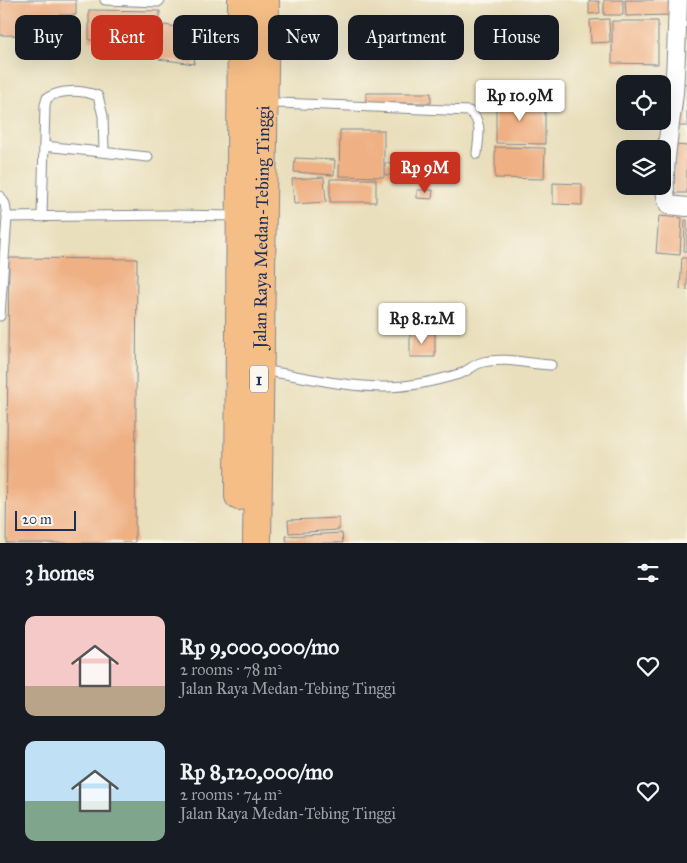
<!DOCTYPE html>
<html lang="en">
<head>
<meta charset="utf-8">
<style>
  body { margin:0; font-family:"IM FELL Great Primer",serif; background:#242831; color:#f1f3f6; height:100vh; display:flex; flex-direction:column; font-size:19px; white-space:nowrap }
  * { box-sizing:border-box; margin:0 }
  p { font-size:16px; color:#9ea1a6 }
  .icon { flex:none; width:28px; height:28px; fill:none; stroke:currentColor; stroke-width:2; stroke-linecap:round; stroke-linejoin:round }
  .map { position:relative; height:543px; overflow:hidden }
  .side { display:flex; flex-direction:column; background:#171b24; flex:1 }
  .side>* { flex:none }
  .top-card { position:absolute; left:15px; top:15px; width:658px; height:45px; display:flex; gap:10px }
  .tools { position:absolute; left:616px; top:75px; display:grid; gap:10px }
  .tools a { display:grid; place-items:center; width:55px; height:55px; border-radius:10px; background:#171b24; box-shadow:0 5px 20px #0002; font-size:25px }
  .scale { position:absolute; left:15px; bottom:12px; width:61px; box-sizing:border-box; padding-left:5px; border:2px solid #1b2f5e; border-top:0; font-size:14px; line-height:18px; white-space:nowrap; color:#1b2f5e; -webkit-text-stroke:4px #fbf7ec; paint-order:stroke }
  .price { position:absolute; translate:-50% -42px; padding:0 11px; border-radius:5px; background:#fff; color:#222; font-size:16px; line-height:32px; filter:drop-shadow(0 1px 2px #0008) }
  .price::after { content:''; position:absolute; left:50%; top:30px; width:15px; height:11px; margin-left:-8px; background:inherit; clip-path:polygon(0 0,100% 0,50% 100%) }
  .price.current { background:#c8321e; color:#fff }
  ul { padding:0; list-style:none }
  li { display:flex; align-items:center; gap:15px; height:125px; padding:0 25px }
  li span { display:grid; place-items:center; flex:none; width:140px; height:100px; border-radius:10px; color:#555 }
  li>.icon { margin-inline-start:auto }
  span .icon { width:60px; height:60px; fill:#fffc; stroke-width:1 }
  li b { font-size:21px }
  h2 { display:flex; justify-content:space-between; align-items:center; height:60px; padding:0 25px; font-size:21px }
  .pill { padding:0 18px; border-radius:10px; background:#171b24; box-shadow:0 5px 20px #0002; font-size:18px; line-height:45px }
  .pill.current { background:#c8321e; color:#fff }
  .map>svg:first-child { display:block }
  .building { fill:#efb084 }
  .lines { fill:none; stroke-linecap:round; stroke-linejoin:round }
  .lane-casing { stroke:#82878d; stroke-width:11 }
  .street-casing { stroke:#82878d; stroke-width:20 }
  .highway-casing { stroke:#82878d; stroke-width:30 }
  .lane { stroke:#fff; stroke-width:9 }
  .street { stroke:#fff; stroke-width:18 }
  .highway { stroke:#f6be87; stroke-width:28 }
  .labels { text-anchor:middle; stroke-width:4; stroke-linejoin:round; paint-order:stroke }
  .shield { fill:#fbf7ec; stroke:#5e6b89; stroke-width:1 }
  .shield-label { font-size:16px; font-weight:bold; fill:#1b2f5e }
  .street-label { font-size:18px; fill:#1b2f5e; stroke:#fbf7ec }
</style>
</head>
<body>
<div class="map">
<svg width="687" height="543" viewBox="0 0 687 543">
  <rect width="100%" height="100%" fill="#fbf7ec"/>
  <filter id="ink" filterUnits="userSpaceOnUse"><feTurbulence type="fractalNoise" baseFrequency=".02" numOctaves="2"/><feDisplacementMap in="SourceGraphic" scale="10" xChannelSelector="R" yChannelSelector="G"/><feConvolveMatrix kernelMatrix="1 2 1 2 8 2 1 2 1" color-interpolation-filters="sRGB"/></filter>
  <filter id="wash" filterUnits="userSpaceOnUse"><feTurbulence type="fractalNoise" baseFrequency=".0096" numOctaves="4" result="noise"/><feDisplacementMap in="SourceGraphic" scale="20" xChannelSelector="R" yChannelSelector="G"/><feGaussianBlur stdDeviation="1.12" result="paint"/><feColorMatrix in="noise" values="0 0 0 0 0 0 0 0 0 0 0 0 0 0 0 0 0 1.4 0 .05"/><feComposite in="paint" operator="in"/></filter>
  <g filter="url(#wash)">
    <rect width="100%" height="100%" fill="#e9dfbc"/>
    <g id="blocks">
      <!-- building -->
      <path class="building" d="M0,0H76V15H59V36L0,35Z
        M604,0H623V15H604Z
        M625,0H672V15L626,16Z
        M589,1H599L600,13L589,14Z
        M89,10L160,11V40H89Z
        M609,19L610,42L591,43L590,20Z
        M612,21H658V64L612,63Z
        M164,25L198,30L194,64L159,59Z
        M680,83L687,84V126H678Z
        M366,93H431V103H366Z
        M496,99L545,100V144L496,143Z
        M340,130H384V177L339,176Z
        M676,145L687,146V193H673Z
        M495,147L545,148L544,179L495,178Z
        M295,158L335,160L334,175L294,172Z
        M385,163H421V175H385Z
        M424,163L454,164L453,176H424Z
        M324,177L326,202L294,204L292,179Z
        M330,179H376V202H330Z
        M553,183L582,184V205L553,204Z
        M417,190H433L432,199L417,198Z
        M659,216L682,218L680,255L656,253Z
        M685,220H687V251H684Z
        M9,258L137,259L135,543H6Z
        M682,258H687V290L680,289Z
        M410,333H435V357H410Z
        M339,518V530L289,533L288,520Z
        M342,533L343,543H287L286,536Z"/>
    </g>
  </g>
  <g filter="url(#ink)">
    <use href="#blocks" fill-opacity="0" stroke="#82878d" stroke-width="1"/>
    <g class="lines">
      <defs>
        <path id="lane" d="M105,0L158,2L160,0
          M266,104L279,103L469,111C484,122 478,139 477,154
          M44,146L148,157
          M0,196L5,204L7,217L0,316
          M7,217L168,215L239,216
          M42,217L45,105L47,98C61,89 82,90 98,96L103,116L104,152
          M262,370C301,376 344,387 384,387C408,387 436,381 459,374C467,372 474,364 483,362C505,357 529,364 551,365"/>
        <path id="street" d="M678,0C677,31 676,62 674,93C672,114 658,190 669,205L687,207"/>
        <g id="highway">
          <path d="M239,496L242,0"/>
          <path id="s1" d="M257,543L265,0"/>
        </g>
      </defs>
      <!-- lane casing -->
      <use href="#lane" class="lane-casing"/>
      <!-- street casing -->
      <use href="#street" class="street-casing"/>
      <!-- highway casing -->
      <use href="#highway" class="highway-casing"/>
      <!-- lane -->
      <use href="#lane" class="lane"/>
      <!-- street -->
      <use href="#street" class="street"/>
      <!-- highway -->
      <use href="#highway" class="highway"/>
    </g>
  </g>
  <g class="labels">
    <!-- shield labels -->
    <rect class="shield" x="250" y="365.5" width="18" height="27" rx="4"/>
    <g class="shield-label">
      <text x="259" y="385">1</text>
    </g>
    <!-- street labels -->
    <g class="street-label">
      <text dy="6" stroke="none"><textPath href="#s1" startOffset="316">Jalan Raya Medan-Tebing Tinggi</textPath></text>
    </g>
  </g>
</svg>
<div class="tools">
<a><svg class="icon" aria-label="locate" viewBox="0 0 24 24"><circle cx="12" cy="12" r="6"/><path d="M12 2v4M12 18v4M2 12h4M18 12h4"/></svg></a>
<a><svg class="icon" aria-label="layers" viewBox="0 0 24 24"><path d="M12 4l9 5-9 5-9-5zM3 14l9 5 9-5"/></svg></a>
</div>
<div class="scale">20 m</div>
<b class="price" style="left:520px;top:122px">Rp 10.9M</b>
<b class="price current" style="left:425px;top:194px">Rp 9M</b>
<b class="price" style="left:422px;top:345px">Rp 8.12M</b>
<div class="top-card">
<a class="pill">Buy</a>
<a class="pill current">Rent</a>
<a class="pill">Filters</a>
<a class="pill">New</a>
<a class="pill">Apartment</a>
<a class="pill">House</a>
</div>
</div>
<section class="side">
<h2>3 homes<svg class="icon" aria-label="filters" viewBox="0 0 24 24"><path d="M4 7h16M4 17h16"/><circle cx="9" cy="7" r="2"/><circle cx="15" cy="17" r="2"/></svg></h2>
<ul>
<li><span style="background:linear-gradient(#f6c9c9 70%,#b9a48a 0)"><svg class="icon" aria-label="home" viewBox="0 0 24 24"><path d="M3 11l9-7 9 7M6 9v11h12V9"/></svg></span><div><b>Rp 9,000,000/mo</b><p>2 rooms · 78 m²</p><p>Jalan Raya Medan-Tebing Tinggi</p></div><svg class="icon" aria-label="heart" viewBox="0 0 24 24"><path d="M12 20l-8-8c-3-5 5-10 8-4 3-6 11-1 8 4z"/></svg></li>
<li><span style="background:linear-gradient(#bfe0f5 60%,#7fa58c 0)"><svg class="icon" aria-label="home" viewBox="0 0 24 24"><path d="M3 11l9-7 9 7M6 9v11h12V9"/></svg></span><div><b>Rp 8,120,000/mo</b><p>2 rooms · 74 m²</p><p>Jalan Raya Medan-Tebing Tinggi</p></div><svg class="icon" aria-label="heart" viewBox="0 0 24 24"><path d="M12 20l-8-8c-3-5 5-10 8-4 3-6 11-1 8 4z"/></svg></li>
</ul>
</section>
</body>
</html>
